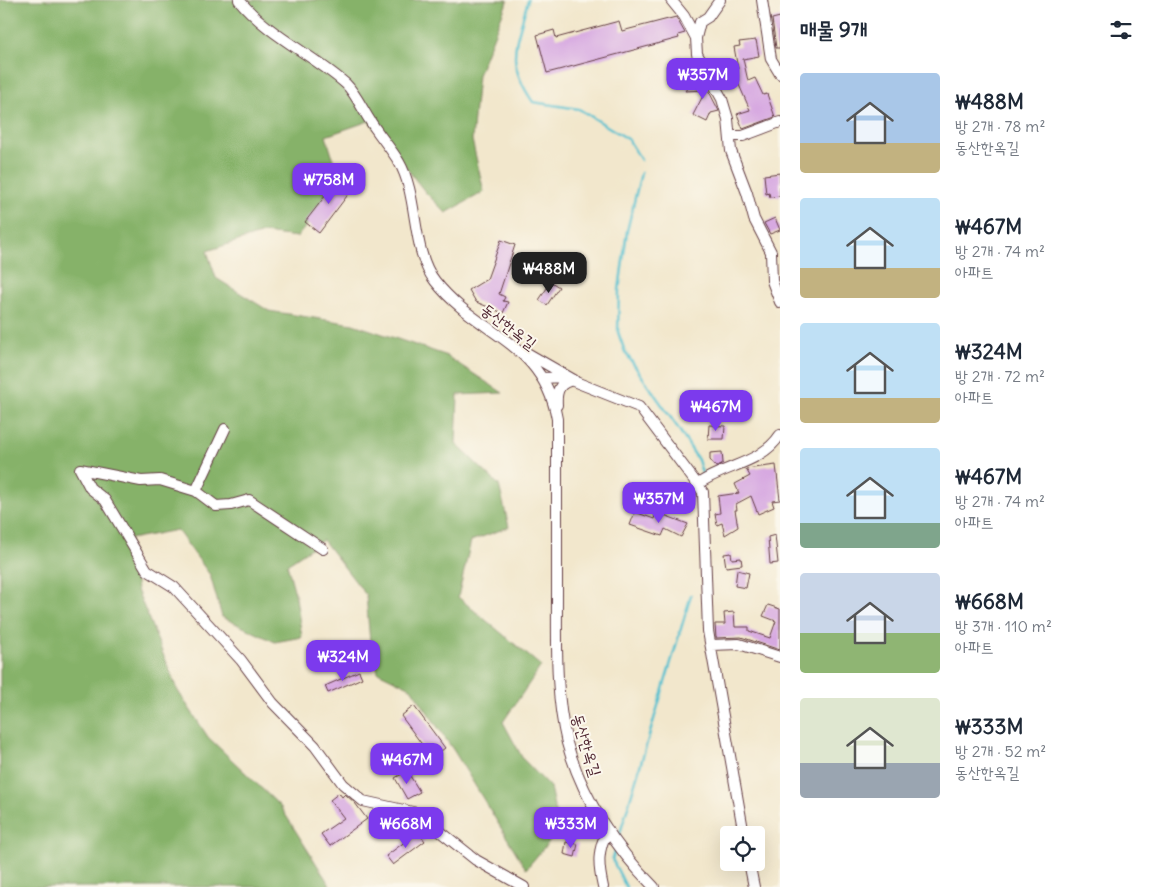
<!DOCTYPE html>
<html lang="ko">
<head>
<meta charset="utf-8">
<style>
  body { margin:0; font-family:Delius,"Poor Story",sans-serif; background:#f2f2f3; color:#1f2937; height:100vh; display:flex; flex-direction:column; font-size:19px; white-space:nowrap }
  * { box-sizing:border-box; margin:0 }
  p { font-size:16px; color:#747a83 }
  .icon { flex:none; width:28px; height:28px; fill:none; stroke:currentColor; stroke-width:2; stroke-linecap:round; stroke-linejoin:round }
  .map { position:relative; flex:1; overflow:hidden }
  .sheet { display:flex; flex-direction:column; background:#fff; width:375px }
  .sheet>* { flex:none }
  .buttons { position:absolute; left:720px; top:826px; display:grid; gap:10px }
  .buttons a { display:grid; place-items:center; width:45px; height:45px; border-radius:5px; background:#fff; box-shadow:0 5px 20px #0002; font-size:25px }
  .price { position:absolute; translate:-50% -42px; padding:0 11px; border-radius:10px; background:#7c3aed; color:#fff; font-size:16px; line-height:32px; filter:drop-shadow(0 1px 2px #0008) }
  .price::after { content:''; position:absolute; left:50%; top:30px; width:15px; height:11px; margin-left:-8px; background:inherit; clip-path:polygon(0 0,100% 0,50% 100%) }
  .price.on { background:#222; color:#fff }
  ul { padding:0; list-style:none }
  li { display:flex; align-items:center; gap:15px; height:125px; padding:0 20px }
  li span { display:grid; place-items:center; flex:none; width:140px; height:100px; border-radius:5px; color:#555 }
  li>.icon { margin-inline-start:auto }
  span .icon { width:60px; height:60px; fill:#fffc; stroke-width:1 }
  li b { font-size:21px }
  h2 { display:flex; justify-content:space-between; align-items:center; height:60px; padding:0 20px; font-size:21px }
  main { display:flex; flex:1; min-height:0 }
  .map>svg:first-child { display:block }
  .forest { fill:#86b269; stroke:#68684a }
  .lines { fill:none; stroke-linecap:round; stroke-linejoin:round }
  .stream { stroke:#56c1d0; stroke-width:2.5 }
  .building { fill:#d7a9e1 }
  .minor-casing { stroke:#633d43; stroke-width:12 }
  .minor { stroke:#fff; stroke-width:10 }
  .labels { text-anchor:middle; stroke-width:4; stroke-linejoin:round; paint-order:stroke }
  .street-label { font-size:16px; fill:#4a1f2b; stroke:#fbf7ec }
</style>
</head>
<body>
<main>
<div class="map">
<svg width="780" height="887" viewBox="0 0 780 887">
  <rect width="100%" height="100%" fill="#fbf7ec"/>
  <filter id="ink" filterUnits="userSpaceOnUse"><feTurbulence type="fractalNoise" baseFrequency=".02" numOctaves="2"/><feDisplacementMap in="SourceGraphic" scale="10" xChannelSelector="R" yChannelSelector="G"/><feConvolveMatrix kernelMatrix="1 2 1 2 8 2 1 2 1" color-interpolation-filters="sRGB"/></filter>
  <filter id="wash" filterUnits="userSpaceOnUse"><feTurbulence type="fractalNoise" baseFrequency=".0096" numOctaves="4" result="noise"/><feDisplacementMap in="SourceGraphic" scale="20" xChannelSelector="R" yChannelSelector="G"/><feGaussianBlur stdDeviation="1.12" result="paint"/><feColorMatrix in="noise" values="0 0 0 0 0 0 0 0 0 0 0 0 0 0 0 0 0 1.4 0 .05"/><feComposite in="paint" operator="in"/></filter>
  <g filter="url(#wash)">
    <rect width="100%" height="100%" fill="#f2e7cc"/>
    <!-- forest -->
    <path class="forest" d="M0,0H508L478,75L472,140L484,192L446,213L426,193L369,121L326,136L341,184L297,237L263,233L207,251L216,278L269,311L353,324L445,355L503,393L458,395L456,444L499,485L509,527L471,541L458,597L541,666L503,722L523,759L550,787L559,830L526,869L454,751L411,688L378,672L370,643L366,595L323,540L287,564L296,597L302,637L275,642L222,617L210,575L177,530L130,539L137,590L178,691L208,737L280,806L331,887H0Z"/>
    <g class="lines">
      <!-- stream -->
      <path class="stream" d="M528,0C516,45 504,60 533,102L579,109L628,139L641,160
        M641,173L627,231L619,290L618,332L625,352L678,428L698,460L702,473
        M618,840L691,595
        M616,848L612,859L626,887"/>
    </g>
    <g id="blocks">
      <!-- building -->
      <path class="building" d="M676,17L685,33L678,35L679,38L547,73L537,35L554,30L556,38L619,21L622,31Z
        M780,17V48H776L772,19Z
        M756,40L759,56L743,59L748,81L755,78L763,95L767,94L775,117L743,129L737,114L750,110L736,78L730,80L728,71L738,69L734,47L740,46L739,42Z
        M697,75L703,80L719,111L711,113L707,122L693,115L706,90L685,91Z
        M780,173V196L770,197L769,193L766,194L764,175Z
        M339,178L353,188L319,233L305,222Z
        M775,218L780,230L770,234L764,223Z
        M501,240L515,245L499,294L505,297L503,301L508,302L503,313L476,302L469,290L487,279Z
        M551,282L559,287L547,305L539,300Z
        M709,425L725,426L724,439H708Z
        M722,452L723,463L716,467L710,460V453Z
        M776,465L780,500L772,501L774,507L758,514L751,496L736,504L737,510H735L738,527L725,535L722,523L717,525L715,514L720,513L718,496L739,493L735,484L750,476L746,469Z
        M684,486L696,494L691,506L677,500Z
        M635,512L654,519L656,512L688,524L681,537L665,529L662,536L630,525Z
        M775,535L778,563L770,564L768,537Z
        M731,553L732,559L741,558L742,565L726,567L724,554Z
        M737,570L749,573L746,588L735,586Z
        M768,605L780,609V650L741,637L716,638L715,624H725L724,613L734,612L735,627H749V631L770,638L776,621L763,616Z
        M359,671L362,678L328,693L325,686Z
        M414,706L445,748L432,758L401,716Z
        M407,771L420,792L407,799L395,778Z
        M339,793L342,797L345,794L355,803L367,819L330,846L321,834L344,818L330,800Z
        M418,832L425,841L393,865L386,856Z
        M566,842L578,844L575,857L564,854Z"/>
    </g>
  </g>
  <g filter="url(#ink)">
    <use href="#blocks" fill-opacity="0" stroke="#633d43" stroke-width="1"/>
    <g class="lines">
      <defs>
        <path id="minor" d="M239,0C269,36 312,54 346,84C355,93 362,108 369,119C378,134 390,147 399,162C419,196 411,251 435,281C478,336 543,341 557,419C557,477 557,534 557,592C557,642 555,694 567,743C582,797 615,848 654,887
          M671,0L684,16L696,38
          M720,0L708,17L700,22L696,38L697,54L722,99L728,119L731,151L747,193L754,219L771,252L772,281L780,302
          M762,0L771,59L780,74
          M730,136H743L780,122
          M527,353L574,380C559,382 556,391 557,405
          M543,378L563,377L639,407L703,492L708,631L744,835
          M698,484C724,465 761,464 780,435
          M196,491L225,429
          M323,549L249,500L231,505L216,506L196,491L160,480L141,481L80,469L90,488L105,500L147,570L174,587L241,660L273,703L315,746L343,784L363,801L417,813L476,860L524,887
          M711,645L739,644L780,657
          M749,862L754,887
          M603,887C598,865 597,850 608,830"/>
      </defs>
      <!-- minor casing -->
      <use href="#minor" class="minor-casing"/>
      <!-- minor -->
      <use href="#minor" class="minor"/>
    </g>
  </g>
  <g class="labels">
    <!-- street labels -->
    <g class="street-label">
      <text transform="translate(509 326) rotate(37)" y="6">동산한옥길</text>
      <text transform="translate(587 745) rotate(73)" y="6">동산한옥길</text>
    </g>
  </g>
</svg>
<div class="buttons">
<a><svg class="icon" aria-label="locate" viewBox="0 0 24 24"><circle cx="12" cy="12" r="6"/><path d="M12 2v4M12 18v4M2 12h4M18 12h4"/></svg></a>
</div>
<b class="price" style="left:703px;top:100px">₩357M</b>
<b class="price" style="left:329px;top:205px">₩758M</b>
<b class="price on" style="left:549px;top:294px">₩488M</b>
<b class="price" style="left:716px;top:432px">₩467M</b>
<b class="price" style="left:659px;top:524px">₩357M</b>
<b class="price" style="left:343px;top:682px">₩324M</b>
<b class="price" style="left:407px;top:785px">₩467M</b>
<b class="price" style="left:406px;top:849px">₩668M</b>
<b class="price" style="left:571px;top:849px">₩333M</b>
</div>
<section class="sheet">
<h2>매물 9개<svg class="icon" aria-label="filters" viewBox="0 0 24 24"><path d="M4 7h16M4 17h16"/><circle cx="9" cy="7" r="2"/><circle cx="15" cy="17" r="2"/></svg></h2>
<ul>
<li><span style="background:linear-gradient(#a9c7e8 70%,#c2b280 0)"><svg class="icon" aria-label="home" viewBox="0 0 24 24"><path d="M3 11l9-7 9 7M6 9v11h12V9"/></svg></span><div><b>₩488M</b><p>방 2개 · 78 m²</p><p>동산한옥길</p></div></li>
<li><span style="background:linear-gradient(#bfe0f5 70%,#c2b280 0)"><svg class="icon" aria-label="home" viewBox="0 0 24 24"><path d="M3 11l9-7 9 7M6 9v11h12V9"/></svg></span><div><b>₩467M</b><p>방 2개 · 74 m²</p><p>아파트</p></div></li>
<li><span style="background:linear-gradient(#bfe0f5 75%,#c2b280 0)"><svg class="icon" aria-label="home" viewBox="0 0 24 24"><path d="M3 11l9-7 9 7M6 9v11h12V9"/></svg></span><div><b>₩324M</b><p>방 2개 · 72 m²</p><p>아파트</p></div></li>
<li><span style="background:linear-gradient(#bfe0f5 75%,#7fa58c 0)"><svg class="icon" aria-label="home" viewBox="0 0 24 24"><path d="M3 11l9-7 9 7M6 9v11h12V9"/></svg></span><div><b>₩467M</b><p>방 2개 · 74 m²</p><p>아파트</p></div></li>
<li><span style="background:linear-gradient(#c9d6e8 60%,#8fb573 0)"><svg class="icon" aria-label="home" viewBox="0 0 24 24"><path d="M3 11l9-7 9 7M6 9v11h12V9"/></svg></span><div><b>₩668M</b><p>방 3개 · 110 m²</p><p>아파트</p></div></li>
<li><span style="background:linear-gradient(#dfe7d0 65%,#9aa5b1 0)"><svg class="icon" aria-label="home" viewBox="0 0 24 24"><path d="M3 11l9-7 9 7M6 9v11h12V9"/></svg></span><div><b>₩333M</b><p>방 2개 · 52 m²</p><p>동산한옥길</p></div></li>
</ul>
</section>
</main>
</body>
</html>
